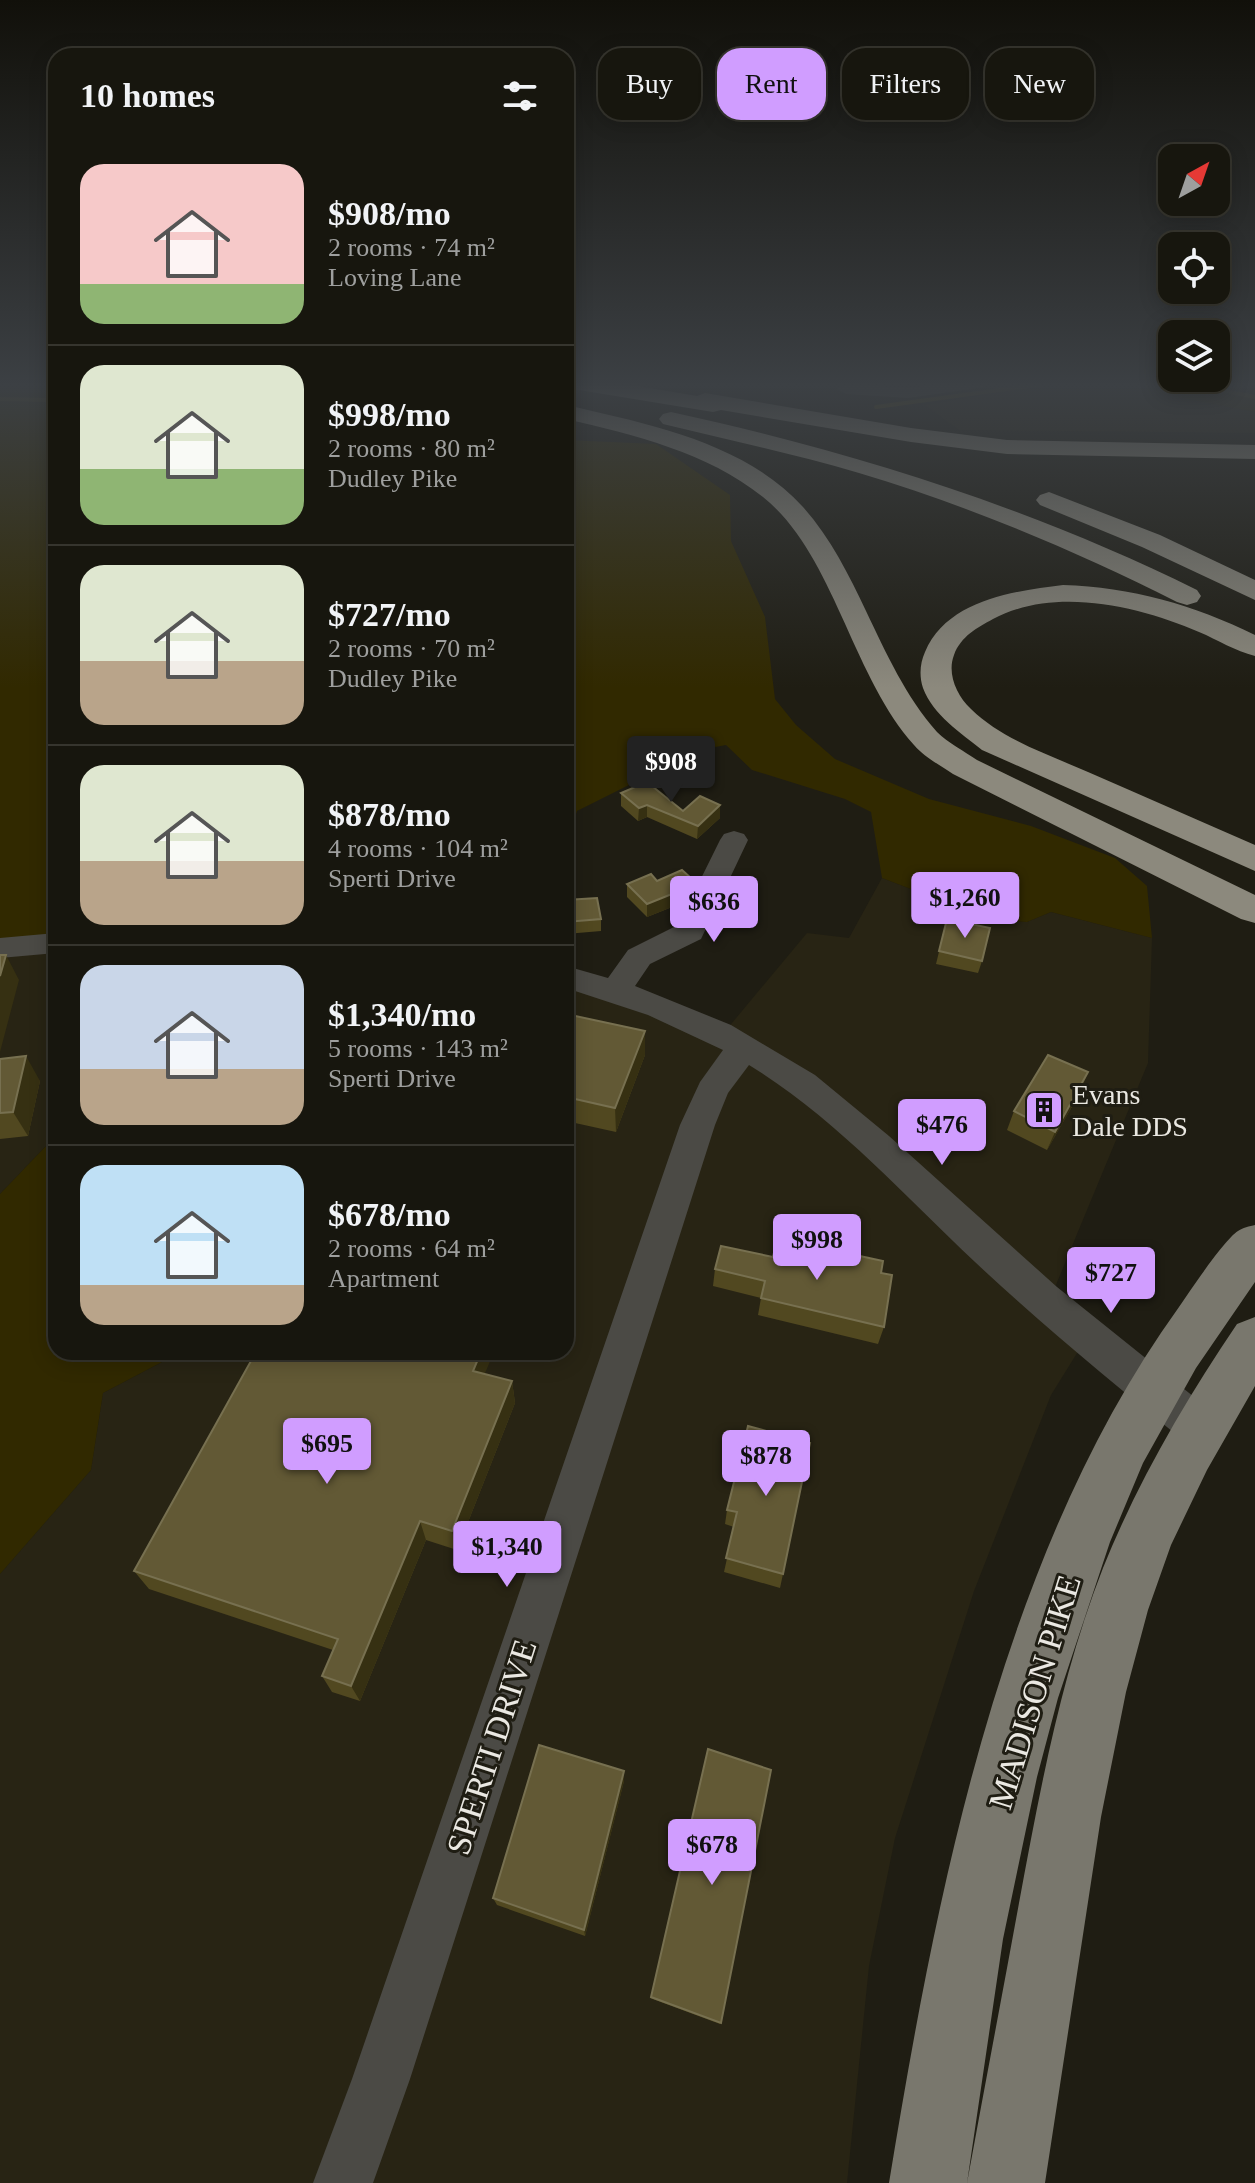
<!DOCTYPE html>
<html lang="en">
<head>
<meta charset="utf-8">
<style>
  body { margin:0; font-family:Georgia,serif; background:#24231c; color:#f1f3f6; height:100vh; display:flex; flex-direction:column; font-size:30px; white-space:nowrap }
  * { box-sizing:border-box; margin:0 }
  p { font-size:26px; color:#9e9f9e }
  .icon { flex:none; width:44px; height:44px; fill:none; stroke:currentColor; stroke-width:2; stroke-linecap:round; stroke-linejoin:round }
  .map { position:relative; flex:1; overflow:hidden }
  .details { position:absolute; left:48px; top:48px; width:526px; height:1312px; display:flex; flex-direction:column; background:#17160e; border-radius:24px; box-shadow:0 4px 20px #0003,0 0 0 2px #36352e }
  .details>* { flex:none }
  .guide { position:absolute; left:598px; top:48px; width:536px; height:72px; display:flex; gap:16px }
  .needle { width:52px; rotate:40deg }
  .tools { position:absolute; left:1158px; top:144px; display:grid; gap:16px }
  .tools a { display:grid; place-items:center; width:72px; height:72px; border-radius:16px; background:#17160e; box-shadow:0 4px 20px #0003,0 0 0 2px #36352e; font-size:40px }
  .price { position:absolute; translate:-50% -68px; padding:0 18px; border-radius:8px; background:#d09dff; color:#111; font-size:26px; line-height:52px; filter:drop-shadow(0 2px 4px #0008) }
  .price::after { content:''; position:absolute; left:50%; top:48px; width:24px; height:18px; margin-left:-12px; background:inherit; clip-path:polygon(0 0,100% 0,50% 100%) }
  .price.current { background:#222; color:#fff }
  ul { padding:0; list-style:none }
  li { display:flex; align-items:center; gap:24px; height:200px; padding:0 32px }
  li+li { border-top:2px solid #36352e }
  li span { display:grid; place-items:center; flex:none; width:224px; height:160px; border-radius:24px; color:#555 }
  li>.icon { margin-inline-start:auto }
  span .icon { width:96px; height:96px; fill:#fffc; stroke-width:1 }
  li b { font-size:34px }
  h2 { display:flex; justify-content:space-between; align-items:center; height:96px; padding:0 32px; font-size:34px }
  .chip { padding:0 28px; border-radius:24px; background:#17160e; box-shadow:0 4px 20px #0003,0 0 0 2px #36352e; font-size:28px; line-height:72px }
  .chip.current { background:#d09dff; color:#111 }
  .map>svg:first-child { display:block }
  .built { fill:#282414 }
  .green { fill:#312900 }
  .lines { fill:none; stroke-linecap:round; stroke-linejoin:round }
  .stream { stroke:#594c07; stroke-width:4 }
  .minor { fill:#4b4a45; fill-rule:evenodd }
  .major { fill:#79776d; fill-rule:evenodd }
  .highway { fill:#8c897d; fill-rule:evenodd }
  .wall { fill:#514820 }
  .shaded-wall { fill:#363012 }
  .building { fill:#625935; stroke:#777050; stroke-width:2 }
  .labels { text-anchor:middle; stroke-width:6; stroke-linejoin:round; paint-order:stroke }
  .poi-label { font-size:28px; fill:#eae8e2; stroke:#1f1d13; text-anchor:start }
  .near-street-label { font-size:34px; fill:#eae8e2; stroke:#1f1d13 }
</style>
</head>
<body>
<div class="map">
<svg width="1255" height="2183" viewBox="0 0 1255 2183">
  <rect width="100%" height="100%" fill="#1f1d13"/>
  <!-- built -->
  <path class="built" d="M1100,382H1154L1157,393L1255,412V433L959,430L925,405L1026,388Z
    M882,878L945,902L978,919L1027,922L1051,912L1152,938L1148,1063L1048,1304L1087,1337L1051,1395L974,1591L895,1838L869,1966L847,2183H0V1574L91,1470L103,1393L181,1352H566V977L722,1035L807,933L849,938Z
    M56,943V1144L45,1147L0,1194V948Z"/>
  <!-- green -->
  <path class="green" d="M56,384V943L0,948V385Z
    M1155,386L1208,390L1255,398V412L1156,393Z
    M566,440L656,444L730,495L731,541L765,617L775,699L796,725L835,759L929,799L1031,826L1115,858L1147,886L1152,938L1051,912L1027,922L978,919L945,902L882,878L871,812L845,799L752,770L726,745L699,750L577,811L566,845Z
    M56,1144V1352H181L103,1393L91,1470L0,1574V1194L45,1147Z"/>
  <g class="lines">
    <!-- stream -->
    <path class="stream" d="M1154,382L1207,387L1255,397
      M0,399L56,400
      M876,407L1059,382
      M566,435L573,434"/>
    <!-- minor -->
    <path class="minor" d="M949,382H993L985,387L908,398L846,394L837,389L846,384L908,388Z
      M734,831L744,834L748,840L701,939L650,964L635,986L731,1025L815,1075L889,1136L1057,1287L1214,1413L1220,1427L1214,1441L1199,1447L1184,1441C1113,1383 1042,1325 975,1262C902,1193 834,1117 749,1065L728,1093L715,1125L410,2079L373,2183H313L352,2079L680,1125L700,1082L723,1050L648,1015L566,988V966L608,978L628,950L678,925L720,840L724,834Z
      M56,933V953L0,958V938Z"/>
    <!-- major -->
    <path class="major" d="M1255,1225V1282L1196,1368L1143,1463L1110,1542L1058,1698L1037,1777L1003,1939L967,2183C984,2090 1002,1996 1019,1903C1040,1790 1061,1675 1103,1568C1138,1481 1185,1401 1237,1324L1255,1317V1386L1207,1470L1171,1545L1148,1610L1126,1692L1101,1817L1045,2183H889C937,1890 1002,1552 1179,1307C1190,1291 1224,1240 1238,1231C1242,1228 1250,1226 1255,1225Z"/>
    <!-- highway -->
    <path class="highway" d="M566,382H614L697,396L705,393L911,428L1007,440L1255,445V459L1007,454L911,442L721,410L713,412L573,389L566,387Z
      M566,405C648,424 744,442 803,507C830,537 849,575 866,611C886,653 906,697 937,732C948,743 964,751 977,760L1255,895V923L1241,919L953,774C940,765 924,757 914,745C851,674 834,554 763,497C707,452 634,435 566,419Z
      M671,412C854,452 1029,507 1197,590L1201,596L1197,602L1187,605L1177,602C1074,550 969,506 859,473C794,454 728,440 663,424L659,419L663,414Z
      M1049,492L1160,535L1255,580V600L1142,547L1040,505L1036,500L1040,495Z
      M1063,585C1131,587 1194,605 1255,635V656C1235,651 1218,640 1199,632C1139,606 1055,586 993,619C977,628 961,636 954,655C947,673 956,695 971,709C1003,740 1047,754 1088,772C1144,796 1199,821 1255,845V871L982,750C961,733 933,715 923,688C919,676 920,663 925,652C947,600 1014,591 1063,585Z"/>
  </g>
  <!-- wall -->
  <path class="wall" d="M621,793L683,811L720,805V818L697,839L647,817L638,821L621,806Z
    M692,879L691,892L687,901L647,917L627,897V884L657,881Z
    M566,900L601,919V931L566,934Z
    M947,919L982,961L978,973L936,964Z
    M566,1014L645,1031V1055L616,1132L566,1121Z
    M0,1059L40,1081L28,1136L0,1139Z
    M1081,1091L1047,1150L1007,1130L1014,1111Z
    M773,1257L881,1273L884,1327L878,1344L758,1315L761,1298L713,1286L715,1269Z
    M512,1381L515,1403L457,1550L426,1540L360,1701L332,1692L322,1676L333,1650L149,1589L134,1571Z
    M748,1426L783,1574L780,1588L724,1572L734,1527L725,1524L727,1510Z
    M624,1771V1781L585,1936L497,1905L493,1898Z
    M651,1997L721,2023L720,2024L650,1998Z"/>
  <!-- shaded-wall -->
  <path class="shaded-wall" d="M647,805V817L638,821L639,808Z
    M720,805V818L697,839L698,826Z
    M692,879L691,892L687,901L647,917V904Z
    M6,955L19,980L0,1052V976Z
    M645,1031V1055L616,1132L615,1108Z
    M26,1056L40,1081L28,1136L13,1112Z
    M1088,1072L1081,1091L1047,1150L1055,1132Z
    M481,1352H494L477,1392L473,1371Z
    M512,1381L515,1403L457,1550L452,1531Z
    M420,1521L426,1540L360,1701L351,1686Z
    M624,1771V1781L585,1936L584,1930Z"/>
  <!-- building -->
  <path class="building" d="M647,782L683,811L700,796L720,805L698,826L647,805L639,808L621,793Z
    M682,870L692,879L687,888L647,904L627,884L651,874L657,881Z
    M597,898L601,919L566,922V900Z
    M947,919L990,928L982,961L939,951Z
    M0,955H6L0,976Z
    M566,1014L645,1031L615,1108L566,1097Z
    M1048,1055L1088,1072L1055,1132L1014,1111Z
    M26,1056L13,1112L0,1113V1059Z
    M721,1246L773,1257L775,1248L844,1264L846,1253L883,1261L881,1273L892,1275L884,1327L761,1298L765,1281L715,1269Z
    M256,1352H481L473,1371L512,1381L452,1531L420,1521L351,1686L322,1676L338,1639L134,1571Z
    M748,1426L810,1443L783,1574L726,1558L737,1512L727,1510Z
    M539,1745L624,1771L584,1930L493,1898Z
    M708,1749L771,1770L721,2023L651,1997Z"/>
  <!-- sky -->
  <linearGradient id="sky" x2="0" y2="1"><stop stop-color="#11100a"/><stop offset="0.56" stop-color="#3c4044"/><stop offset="1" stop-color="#3c4044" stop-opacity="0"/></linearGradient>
  <rect width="1255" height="688" fill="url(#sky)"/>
  <!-- icons -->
  <defs>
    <symbol id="building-square" viewBox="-11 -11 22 22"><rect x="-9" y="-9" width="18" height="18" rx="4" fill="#d09dff" stroke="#1f1d13"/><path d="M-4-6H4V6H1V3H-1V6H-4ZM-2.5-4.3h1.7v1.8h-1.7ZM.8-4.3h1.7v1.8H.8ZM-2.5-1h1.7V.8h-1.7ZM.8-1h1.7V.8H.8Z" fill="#111"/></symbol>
  </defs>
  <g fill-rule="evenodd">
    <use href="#building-square" x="1022" y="1088" width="44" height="44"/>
  </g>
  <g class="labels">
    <!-- poi labels -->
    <g class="poi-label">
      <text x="1072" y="1104">Evans<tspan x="1072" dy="32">Dale DDS</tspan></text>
    </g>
    <!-- near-street labels -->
    <g class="near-street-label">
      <text transform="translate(1034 1692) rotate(-73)" y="12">MADISON PIKE</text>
      <text transform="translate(491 1747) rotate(-72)" y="12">SPERTI DRIVE</text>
    </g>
  </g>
</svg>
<div class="tools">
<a><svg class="needle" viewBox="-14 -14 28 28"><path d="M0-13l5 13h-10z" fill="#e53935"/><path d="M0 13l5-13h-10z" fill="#9e9f9e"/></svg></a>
<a><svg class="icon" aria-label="locate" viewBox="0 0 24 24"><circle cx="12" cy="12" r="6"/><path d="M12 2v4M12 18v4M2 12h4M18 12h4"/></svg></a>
<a><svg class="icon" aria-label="layers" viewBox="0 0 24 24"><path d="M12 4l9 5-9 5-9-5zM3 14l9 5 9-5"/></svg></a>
</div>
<b class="price current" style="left:671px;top:804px">$908</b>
<b class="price" style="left:965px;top:940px">$1,260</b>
<b class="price" style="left:714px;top:944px">$636</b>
<b class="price" style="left:942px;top:1167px">$476</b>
<b class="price" style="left:817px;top:1282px">$998</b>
<b class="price" style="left:1111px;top:1315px">$727</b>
<b class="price" style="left:327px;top:1486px">$695</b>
<b class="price" style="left:766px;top:1498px">$878</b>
<b class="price" style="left:507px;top:1589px">$1,340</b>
<b class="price" style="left:712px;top:1887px">$678</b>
<div class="guide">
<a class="chip">Buy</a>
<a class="chip current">Rent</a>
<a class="chip">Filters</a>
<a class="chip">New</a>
</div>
<section class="details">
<h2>10 homes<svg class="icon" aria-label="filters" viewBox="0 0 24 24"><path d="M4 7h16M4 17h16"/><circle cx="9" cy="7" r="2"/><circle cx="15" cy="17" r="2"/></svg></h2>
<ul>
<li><span style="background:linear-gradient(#f6c9c9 75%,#8fb573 0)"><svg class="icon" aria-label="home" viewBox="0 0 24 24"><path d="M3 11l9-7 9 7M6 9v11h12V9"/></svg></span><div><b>$908/mo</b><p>2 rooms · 74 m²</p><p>Loving Lane</p></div></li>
<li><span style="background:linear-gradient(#dfe7d0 65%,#8fb573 0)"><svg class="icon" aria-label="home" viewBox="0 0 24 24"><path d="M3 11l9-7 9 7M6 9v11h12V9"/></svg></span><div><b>$998/mo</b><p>2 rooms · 80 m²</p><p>Dudley Pike</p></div></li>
<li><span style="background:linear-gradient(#dfe7d0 60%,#b9a48a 0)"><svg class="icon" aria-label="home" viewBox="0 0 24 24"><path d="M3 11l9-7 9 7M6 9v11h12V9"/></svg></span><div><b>$727/mo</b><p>2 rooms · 70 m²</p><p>Dudley Pike</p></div></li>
<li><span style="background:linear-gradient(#dfe7d0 60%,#b9a48a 0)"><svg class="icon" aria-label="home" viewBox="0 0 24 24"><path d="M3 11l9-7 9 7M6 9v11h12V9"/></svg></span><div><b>$878/mo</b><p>4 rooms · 104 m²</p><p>Sperti Drive</p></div></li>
<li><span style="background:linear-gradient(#c9d6e8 65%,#b9a48a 0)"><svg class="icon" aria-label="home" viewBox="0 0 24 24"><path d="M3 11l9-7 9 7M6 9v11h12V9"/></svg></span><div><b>$1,340/mo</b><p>5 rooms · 143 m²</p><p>Sperti Drive</p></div></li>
<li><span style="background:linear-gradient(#bfe0f5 75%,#b9a48a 0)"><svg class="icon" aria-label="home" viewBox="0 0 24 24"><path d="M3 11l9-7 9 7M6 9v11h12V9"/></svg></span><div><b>$678/mo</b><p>2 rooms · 64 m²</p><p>Apartment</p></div></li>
</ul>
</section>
</div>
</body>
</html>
